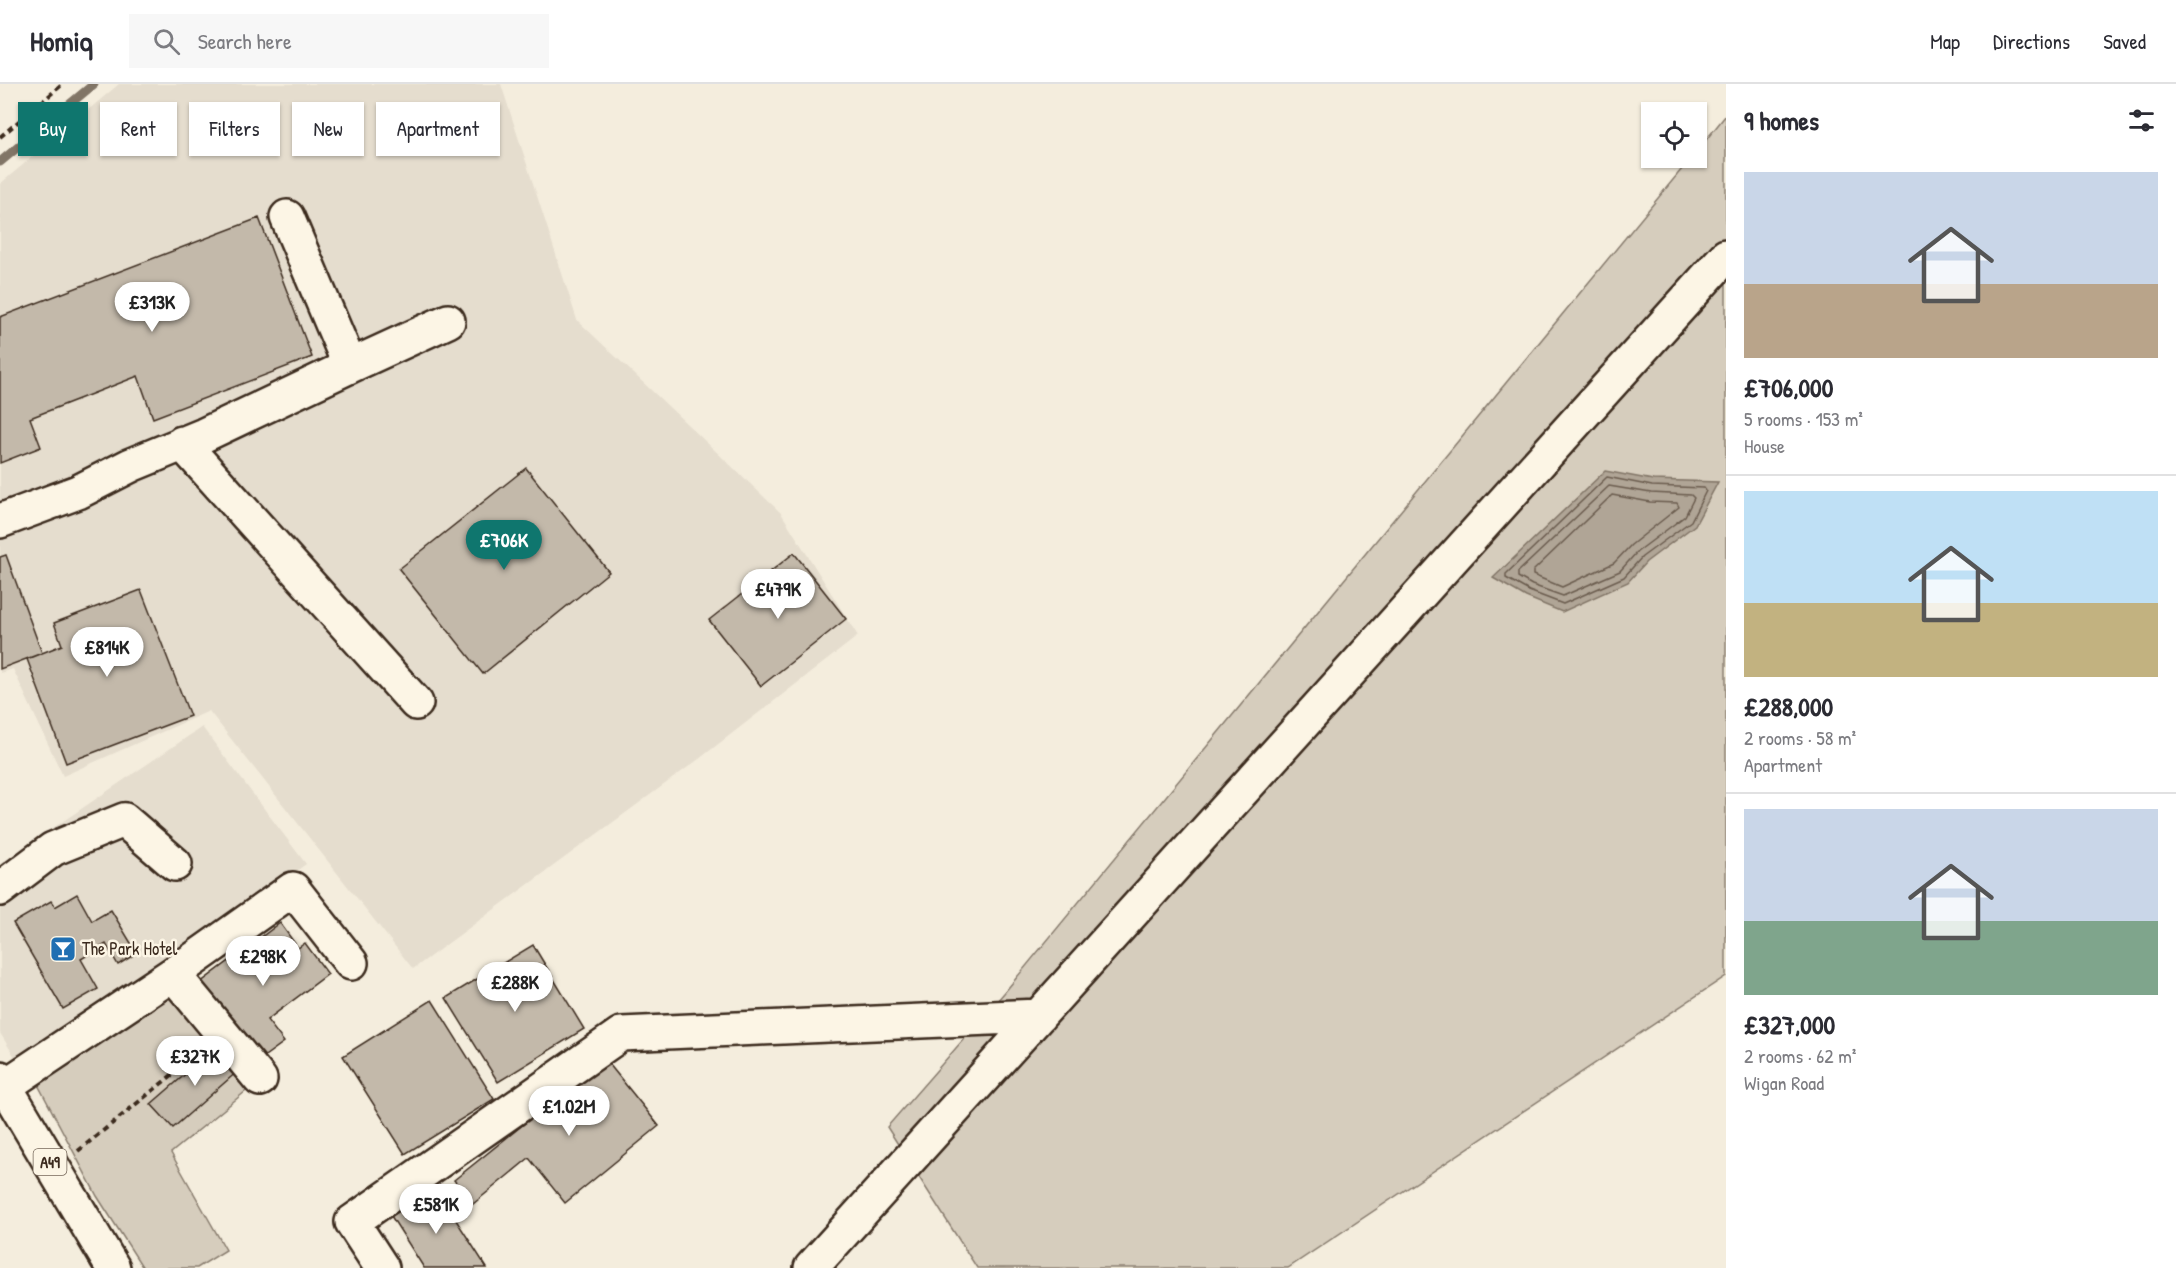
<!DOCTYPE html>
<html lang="en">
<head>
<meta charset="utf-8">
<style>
  body { margin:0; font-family:"Patrick Hand",sans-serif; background:#f7f7f7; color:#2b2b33; height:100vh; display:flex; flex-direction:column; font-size:22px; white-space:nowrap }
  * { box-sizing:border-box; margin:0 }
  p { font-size:20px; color:#7c7c81 }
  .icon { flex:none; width:33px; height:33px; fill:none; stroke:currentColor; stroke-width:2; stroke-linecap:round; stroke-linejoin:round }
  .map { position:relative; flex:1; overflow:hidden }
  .sheet { display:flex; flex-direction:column; background:#fff; width:450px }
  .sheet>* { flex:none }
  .banner { position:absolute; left:18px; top:18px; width:570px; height:54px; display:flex; gap:12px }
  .tools { position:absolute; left:1641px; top:18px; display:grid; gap:12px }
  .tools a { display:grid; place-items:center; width:66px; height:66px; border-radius:0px; background:#fff; box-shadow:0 2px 4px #0004; font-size:30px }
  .price { position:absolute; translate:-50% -51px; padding:0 14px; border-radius:21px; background:#fff; color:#222; font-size:20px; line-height:39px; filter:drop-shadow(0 2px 3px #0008) }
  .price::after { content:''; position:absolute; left:50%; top:36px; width:18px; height:14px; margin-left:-9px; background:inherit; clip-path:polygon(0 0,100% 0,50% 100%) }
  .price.on { background:#0f766e; color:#fff }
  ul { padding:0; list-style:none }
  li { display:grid; align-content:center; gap:12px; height:318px; padding:0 18px }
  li+li { border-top:2px solid #e1e1e2 }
  li span { display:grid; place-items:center; height:186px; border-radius:0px; color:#555 }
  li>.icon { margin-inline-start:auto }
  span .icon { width:108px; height:108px; fill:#fffc; stroke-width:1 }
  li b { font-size:26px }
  h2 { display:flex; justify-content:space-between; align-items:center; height:72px; padding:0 18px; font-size:26px }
  .pill { padding:0 21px; border-radius:0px; background:#fff; box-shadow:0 2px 4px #0004; font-size:21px; line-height:54px }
  .pill.on { background:#0f766e; color:#fff }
  header { display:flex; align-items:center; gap:36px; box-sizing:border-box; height:84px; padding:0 30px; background:#fff; border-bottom:2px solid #e1e1e2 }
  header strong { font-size:28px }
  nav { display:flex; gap:33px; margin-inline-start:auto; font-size:21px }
  .search { width:420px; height:54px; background:#f7f7f7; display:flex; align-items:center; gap:15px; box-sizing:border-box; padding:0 21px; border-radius:0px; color:#7c7c81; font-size:22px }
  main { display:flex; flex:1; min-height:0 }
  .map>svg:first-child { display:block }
  .built { fill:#e5ddce }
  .green { fill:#d6cdbd; stroke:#887c6e; stroke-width:1.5 }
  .water { fill:#b0a596; stroke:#817466; stroke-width:1.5 }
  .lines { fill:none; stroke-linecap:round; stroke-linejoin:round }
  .shore { stroke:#6a5b4e; stroke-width:1.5 }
  .stream { stroke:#817466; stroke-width:9 }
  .building { fill:#c3b9aa; stroke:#3b2a1e; stroke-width:1.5 }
  .minor-casing { stroke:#3b2a1e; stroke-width:38 }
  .major-casing { stroke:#3b2a1e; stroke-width:38 }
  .path { stroke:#3b2a1e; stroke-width:4; stroke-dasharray:6 4.5; stroke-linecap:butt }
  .minor { stroke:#fcf5e5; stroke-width:33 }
  .major { stroke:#fcf5e5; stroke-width:33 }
  .labels { text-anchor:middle; stroke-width:5; stroke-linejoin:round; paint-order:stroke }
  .shield { fill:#fcf5e5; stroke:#75675a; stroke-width:1.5 }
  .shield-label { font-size:16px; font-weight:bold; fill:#3b2a1e }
  .poi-label { font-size:18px; fill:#3b2a1e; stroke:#fcf5e5; text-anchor:start }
</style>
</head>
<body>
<header>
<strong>Homiq</strong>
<div class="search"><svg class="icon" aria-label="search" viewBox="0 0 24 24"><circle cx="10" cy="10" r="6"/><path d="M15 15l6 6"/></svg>Search here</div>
<nav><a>Map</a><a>Directions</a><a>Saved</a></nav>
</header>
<main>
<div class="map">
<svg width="1726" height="1184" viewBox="0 0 1726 1184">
  <rect width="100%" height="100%" fill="#f4eddd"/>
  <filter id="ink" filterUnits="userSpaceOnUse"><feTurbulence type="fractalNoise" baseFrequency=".0167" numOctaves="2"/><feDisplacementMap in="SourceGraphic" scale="12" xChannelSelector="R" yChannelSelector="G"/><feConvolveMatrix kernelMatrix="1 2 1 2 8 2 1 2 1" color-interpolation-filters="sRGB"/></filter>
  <g filter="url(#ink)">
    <!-- built -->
    <path class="built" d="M119,0H501L577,236L781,429L858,552L699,675L413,885L209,627L63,692L13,585L0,589V100Z
      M202,643L306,780L23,986L0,949V780Z"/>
    <!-- green -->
    <path class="green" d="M1726,31V892L1288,1184H977L887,1043L1004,909L1691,74H1696L1697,67Z
      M176,901L257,998L171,1069L226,1166L197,1184H143L97,1112L35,995Z"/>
    <!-- water -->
    <path class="water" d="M1605,387L1653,396L1718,398L1695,441L1646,478L1628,498L1562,528L1526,513L1493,494Z"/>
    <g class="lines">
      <!-- shore -->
      <path class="shore" d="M1607,393L1652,402L1704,404L1706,407L1691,437L1642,473L1624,493L1563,520L1529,507L1506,494V490Z
        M1609,402L1651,409L1691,411L1694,414L1685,432L1637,468L1620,487L1563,512L1532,501L1518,493V488Z
        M1612,411L1650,418L1677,419L1679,423L1631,461L1614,479L1562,503L1533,491V487Z"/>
      <!-- stream -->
      <path class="stream" d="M0,78L94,0"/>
    </g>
    <!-- building -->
    <path class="building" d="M259,134L312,273L153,334L138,292L30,334L41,363L0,379V233Z
      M526,384L609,488L483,590L399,485Z
      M794,469L846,535L761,602L709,536Z
      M6,471L42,569L0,585V473Z
      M141,506L190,632L66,679L27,575L62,561L54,539Z
      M77,810L92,837L111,826L137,869L118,881L106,860L81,875L98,905L63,925L13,839L51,817L55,823Z
      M280,839L298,864L305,859L328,890L267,936L284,958L258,977L200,899Z
      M533,861L584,945L498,998L446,914Z
      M432,916L494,1015L405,1070L343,972Z
      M218,962L239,986L173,1044L151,1020Z
      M605,975L659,1042L565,1119L529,1074L473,1120L454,1096Z
      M436,1105L487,1184H424L391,1132Z"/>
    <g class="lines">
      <defs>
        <path id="minor" d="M350,282L448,237
          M182,359L416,619
          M0,437L78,408L131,381L204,351L350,282L287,133
          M0,805L53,765L124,736L175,780
          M173,890L260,995
          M5,1002L173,890L293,805L351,879
          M382,1184L352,1138L621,950L1039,932
          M811,1184L1726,172"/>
        <path id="major" d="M0,994L113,1184"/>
      </defs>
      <!-- minor casing -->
      <use href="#minor" class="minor-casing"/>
      <!-- major casing -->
      <use href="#major" class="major-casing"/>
      <!-- path -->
      <path class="path" d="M0,53L63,0
        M78,1067L198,970"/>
      <!-- minor -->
      <use href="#minor" class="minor"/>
      <!-- major -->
      <use href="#major" class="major"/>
    </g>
  </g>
  <!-- icons -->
  <defs>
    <symbol id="bar-square" viewBox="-11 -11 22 22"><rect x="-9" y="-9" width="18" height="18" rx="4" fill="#1f6fb2" stroke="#fcf5e5"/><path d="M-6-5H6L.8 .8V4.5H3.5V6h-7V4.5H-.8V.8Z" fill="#fff"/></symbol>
  </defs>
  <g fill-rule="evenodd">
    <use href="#bar-square" x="48" y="850" width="30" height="30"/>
  </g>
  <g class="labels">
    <!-- shield labels -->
    <rect class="shield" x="33.5" y="1065" width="33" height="26" rx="4.5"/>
    <g class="shield-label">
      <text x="50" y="1084">A49</text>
    </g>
    <!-- poi labels -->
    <g class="poi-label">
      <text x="82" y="871">The Park Hotel</text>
    </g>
  </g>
</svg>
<div class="tools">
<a><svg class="icon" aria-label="locate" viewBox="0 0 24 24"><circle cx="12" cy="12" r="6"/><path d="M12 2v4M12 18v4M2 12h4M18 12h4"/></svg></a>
</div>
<b class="price" style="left:152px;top:249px">£313K</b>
<b class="price on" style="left:504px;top:487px">£706K</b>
<b class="price" style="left:778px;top:536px">£479K</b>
<b class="price" style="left:107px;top:594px">£814K</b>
<b class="price" style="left:263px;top:903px">£298K</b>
<b class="price" style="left:515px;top:929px">£288K</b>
<b class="price" style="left:195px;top:1003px">£327K</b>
<b class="price" style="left:569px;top:1053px">£1.02M</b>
<b class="price" style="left:436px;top:1151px">£581K</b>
<div class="banner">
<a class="pill on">Buy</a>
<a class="pill">Rent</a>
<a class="pill">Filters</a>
<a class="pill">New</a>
<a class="pill">Apartment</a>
</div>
</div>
<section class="sheet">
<h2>9 homes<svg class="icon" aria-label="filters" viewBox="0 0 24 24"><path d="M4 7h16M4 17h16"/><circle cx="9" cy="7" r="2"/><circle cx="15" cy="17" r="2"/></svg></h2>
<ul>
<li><span style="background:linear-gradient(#c9d6e8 60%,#b9a48a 0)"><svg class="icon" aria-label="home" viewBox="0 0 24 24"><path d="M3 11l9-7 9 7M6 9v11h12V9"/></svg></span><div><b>£706,000</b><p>5 rooms · 153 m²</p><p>House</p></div></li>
<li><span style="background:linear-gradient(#bfe0f5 60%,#c2b280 0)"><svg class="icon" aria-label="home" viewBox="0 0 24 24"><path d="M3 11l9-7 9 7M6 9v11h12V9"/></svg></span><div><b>£288,000</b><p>2 rooms · 58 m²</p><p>Apartment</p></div></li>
<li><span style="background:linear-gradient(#c9d6e8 60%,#7fa58c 0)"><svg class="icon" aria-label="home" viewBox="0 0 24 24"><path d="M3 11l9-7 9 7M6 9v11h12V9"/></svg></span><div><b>£327,000</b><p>2 rooms · 62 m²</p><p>Wigan Road</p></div></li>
</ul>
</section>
</main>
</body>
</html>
